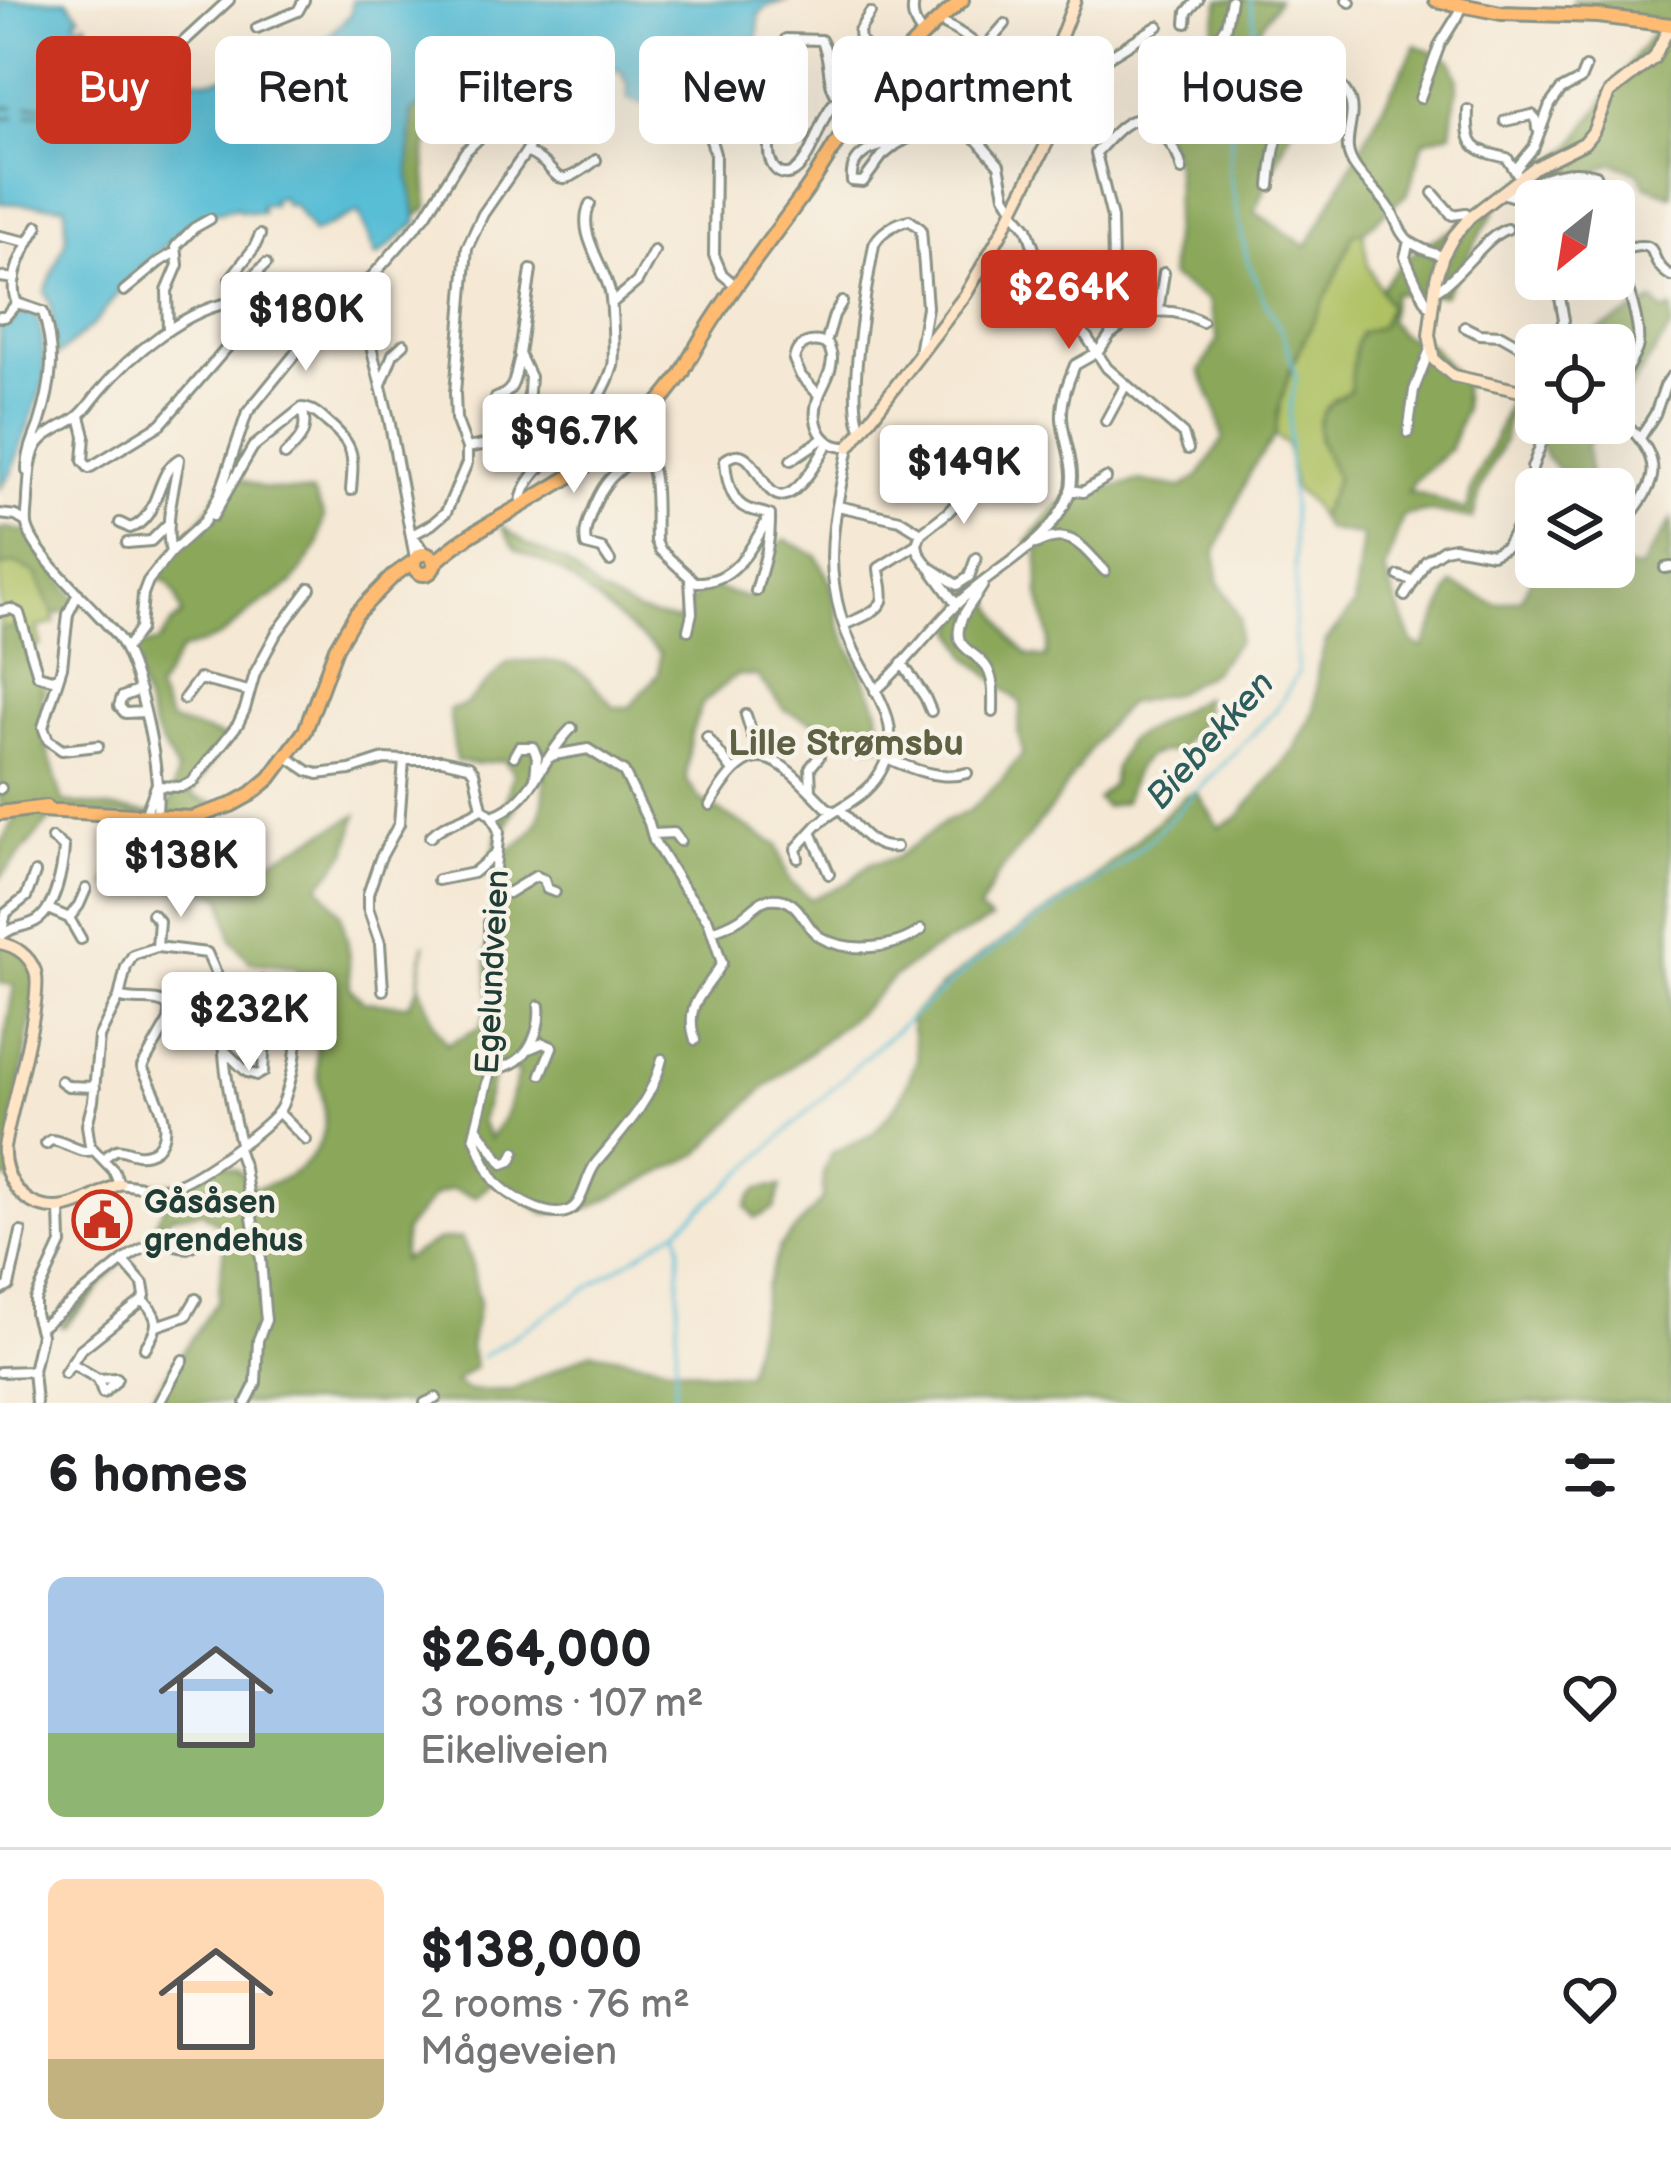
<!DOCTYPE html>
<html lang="en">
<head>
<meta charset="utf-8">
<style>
  body { margin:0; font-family:"Balsamiq Sans",sans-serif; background:#f6f6f6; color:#202124; height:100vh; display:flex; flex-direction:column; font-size:45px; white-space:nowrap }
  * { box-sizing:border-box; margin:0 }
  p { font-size:39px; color:#757577 }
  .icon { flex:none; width:66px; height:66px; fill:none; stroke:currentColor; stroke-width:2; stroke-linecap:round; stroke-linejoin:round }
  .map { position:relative; height:1403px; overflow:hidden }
  .details { display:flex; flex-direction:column; background:#fff; flex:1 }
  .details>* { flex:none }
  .banner { position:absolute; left:36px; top:36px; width:1599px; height:108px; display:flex; gap:24px }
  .needle { width:78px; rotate:210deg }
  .controls { position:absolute; left:1515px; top:180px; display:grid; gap:24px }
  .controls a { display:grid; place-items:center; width:120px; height:120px; border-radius:18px; background:#fff; box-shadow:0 12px 48px #0002; font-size:60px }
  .price { position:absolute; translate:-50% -102px; padding:0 27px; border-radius:12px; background:#fff; color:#222; font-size:39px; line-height:78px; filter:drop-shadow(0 3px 6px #0008) }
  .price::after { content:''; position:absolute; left:50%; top:72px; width:36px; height:27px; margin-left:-18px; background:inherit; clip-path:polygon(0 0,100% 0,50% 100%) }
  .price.on { background:#c8321e; color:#fff }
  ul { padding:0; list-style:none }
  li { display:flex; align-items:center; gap:36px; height:300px; padding:0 48px }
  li+li { border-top:3px solid #e0e0e0 }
  li span { display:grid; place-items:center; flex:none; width:336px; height:240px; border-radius:18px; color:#555 }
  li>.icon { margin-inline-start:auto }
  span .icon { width:144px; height:144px; fill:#fffc; stroke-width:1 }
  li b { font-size:51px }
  h2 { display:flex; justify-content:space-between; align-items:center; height:144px; padding:0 48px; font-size:51px }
  .tag { padding:0 42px; border-radius:18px; background:#fff; box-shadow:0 12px 48px #0002; font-size:42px; line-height:108px }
  .tag.on { background:#c8321e; color:#fff }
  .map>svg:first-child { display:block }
  .green { fill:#afc164; stroke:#677f4c; stroke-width:3 }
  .forest { fill:#8ba75a; stroke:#557247; stroke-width:3; fill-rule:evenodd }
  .water { fill:#58bed6; stroke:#3c7e85; stroke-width:3 }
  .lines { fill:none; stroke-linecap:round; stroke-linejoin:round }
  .stream { stroke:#58bed6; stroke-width:3 }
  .ferry { stroke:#2d5d5c; stroke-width:3; stroke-dasharray:15 12; stroke-linecap:butt }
  .street-casing { stroke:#8a9284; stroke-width:14 }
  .secondary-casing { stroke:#8a9284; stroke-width:16 }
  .primary-casing { stroke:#8a9284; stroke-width:18 }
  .street { stroke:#fff; stroke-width:8 }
  .secondary { stroke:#ffe4c6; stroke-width:10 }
  .primary { stroke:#febb71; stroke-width:12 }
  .labels { text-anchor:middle; stroke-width:9; stroke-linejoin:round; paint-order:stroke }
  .street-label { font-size:33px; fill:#1f3d34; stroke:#f7f3e8 }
  .poi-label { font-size:33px; font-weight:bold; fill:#1f3d34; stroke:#f7f3e8; text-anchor:start }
  .water-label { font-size:36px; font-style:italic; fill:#2d5d5c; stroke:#f7f3e8 }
  .neighbourhood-label { font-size:36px; font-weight:bold; fill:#5e6143; stroke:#f7f3e8 }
</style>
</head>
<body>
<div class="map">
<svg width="1671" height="1403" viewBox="0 0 1671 1403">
  <rect width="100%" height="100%" fill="#f7f3e8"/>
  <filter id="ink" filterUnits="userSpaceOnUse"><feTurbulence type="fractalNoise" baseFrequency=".00833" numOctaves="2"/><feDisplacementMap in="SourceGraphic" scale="24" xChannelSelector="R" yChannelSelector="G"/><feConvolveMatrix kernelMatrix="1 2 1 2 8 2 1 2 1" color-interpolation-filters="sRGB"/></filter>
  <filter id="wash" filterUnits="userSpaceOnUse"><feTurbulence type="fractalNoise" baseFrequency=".004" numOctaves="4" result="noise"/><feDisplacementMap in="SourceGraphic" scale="48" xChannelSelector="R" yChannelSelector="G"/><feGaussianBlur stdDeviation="2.7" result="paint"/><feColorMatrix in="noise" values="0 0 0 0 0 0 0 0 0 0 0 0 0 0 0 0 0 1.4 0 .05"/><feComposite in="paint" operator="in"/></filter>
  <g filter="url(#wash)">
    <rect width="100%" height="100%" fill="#f5e8d4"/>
    <!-- green -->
    <path class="green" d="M1363,232L1368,266L1389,306L1380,327L1361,333L1355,347L1350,391L1334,399L1318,439L1337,479L1319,518L1311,503L1294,489L1287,445L1275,436C1282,363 1328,300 1353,233Z
      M0,534L48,574L55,623L37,628L41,645L27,650L33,677L48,683L0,802Z"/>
    <!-- forest -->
    <path class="forest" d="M1220,0H1278L1262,25L1248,55L1255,63L1291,49L1329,42L1255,212L1307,247L1416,45L1452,61L1458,80L1451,133L1424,141L1408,193L1363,232L1353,234L1341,266L1290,369L1278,411L1275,436L1252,468L1216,551L1218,580L1240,619L1238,642L1211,673L1172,694L1128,703L1101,733L1052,807L997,876L979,910L991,920L929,952L893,978L864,1008L761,1091L699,1154L589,1208L545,1214L509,1187L492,1182L476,1197L452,1189L434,1196L405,1230L402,1260L439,1240L461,1238L471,1259L479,1303L470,1347L475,1367L455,1381L467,1391L512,1390L592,1352L705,1372L747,1374L766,1287L780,1246L823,1199V1173L832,1153L873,1134L900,1100L917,1059L910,1017L943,985L978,958L1088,884L1186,795L1197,792L1219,827L1238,817L1294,750L1314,712L1318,668L1326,641L1354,606L1363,536L1325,529L1319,518L1337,479C1318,441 1302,415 1350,391L1355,347L1361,333L1381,326L1389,306L1380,289C1410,245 1450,230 1496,209L1444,295L1393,293L1389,321L1400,334L1430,345L1463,383L1464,411L1450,449L1417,478L1408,492C1428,493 1447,506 1467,511L1472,485L1492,445L1511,396L1504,440L1481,488L1473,519L1430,511L1403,516L1385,572L1412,642L1423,648L1452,584L1496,604L1521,599L1537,567L1614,565L1640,569L1671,520V556L1667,561L1671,563V1403H148L218,1300L226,1229L202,1212L172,1216L105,1279L94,1296L64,1327L60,1326L150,1233L173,1191L152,1183H180L221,1164L237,1169L255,1189C284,1179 308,1171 321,1140C330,1120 321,1095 318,1075C313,1033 325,1003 294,967L250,962L232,940L222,896C190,883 153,892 120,898L107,885L112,856C154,854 194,847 236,848L257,868L357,815L347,852L319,886L340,912L348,944L350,988L364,1002L409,1005L418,988L425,943L419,983L435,1025L447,1044L481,1027L489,1002L486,953L495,909L492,875L487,876L513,773L504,760L474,764L456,761L449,710L465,705L508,662C567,658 575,661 614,707H630L659,673L660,653L561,571L515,549L501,525L525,543L565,562L599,592L638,612L678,621L704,585L747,598L756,592L768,549L786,540L817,556L831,584L840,626L877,706L884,746L864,745L785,710L757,676L736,675L702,704L691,734L686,779L699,799L777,845L790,882L811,899L849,882L870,864L896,858L945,822L969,811L1001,781L1023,753L1018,731L1021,703L968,657L955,630L966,596L981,583L1011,638L1028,655L1046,658L1049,638L1039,594L1038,549L1027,542L1060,503L1073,497L1139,481L1182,487L1199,476L1223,439L1217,412L1200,371L1218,340L1208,301L1170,277C1169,240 1180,194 1174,160C1171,146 1157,130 1150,118L1155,95L1193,71L1213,30ZM545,777C544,817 538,837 499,855C506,825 516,791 545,777ZM504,1067L519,1072L505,1115L490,1139L481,1121L494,1075Z
      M1573,0H1671V195L1646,186L1638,172L1613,163L1587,177L1536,175L1571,147L1658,25L1580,14Z
      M508,69H512L509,84C481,100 464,116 433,123L425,155L428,207L416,217L409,178L411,113L433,96L457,86L471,102Z
      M1654,301L1663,312L1671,309V328L1614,412V345H1569Z
      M1536,370V423H1605L1587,445L1591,489H1568L1567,477L1546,458L1540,443L1523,421L1516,390Z
      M228,475L263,488L313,493L324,516L318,546L293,583L255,608L220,637L180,651L157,690L170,721L224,737L215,757L191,795L223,807L213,817L81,815L51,818L0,878V844L13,823V812L0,813V630L15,627L34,659L43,701V735L63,802L149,813L171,802L177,771L155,732L128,649L159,642L172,623L182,615L176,595L166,581L156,579L177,547L206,514Z
      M7,528L29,532L74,597L83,605L54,615L36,574L15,563L0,567V529Z
      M1204,697V717L1177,751C1134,752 1138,767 1124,802L1105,807L1097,799L1112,784L1115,767L1128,740Z
      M0,931L16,944L38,974L12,1137L13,1181L0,1177V1066L14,985L0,983Z
      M781,1186L775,1208L756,1218L746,1206C753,1187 762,1187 781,1186Z"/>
    <!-- water -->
    <path class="water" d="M0,0H67L80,16L75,19L79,26L86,22L92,36L113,59L131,99L159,93L195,78C215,86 233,72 251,62L253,66L261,63L260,59C270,54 278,54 287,51C300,48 310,41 324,40L351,14L352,0H789L768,6L759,14L756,60L714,99H692L688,90H682V95C664,106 648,108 628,99V84L620,70L556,73L508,69L470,102L456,87L433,96L411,113L409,178L417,222L379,255L376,256L358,212L313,233L294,205L285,204L282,197L273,199V205H261L262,213L240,211L237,208L199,216L129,278L96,322L57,356L50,303L45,292L66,239L65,206L0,203Z
      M20,313L35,314L42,333L45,379L12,471L0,488V324H10Z"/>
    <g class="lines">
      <!-- stream -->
      <path class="stream" d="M482,1357L678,1229L744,1172L872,1051L973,964L1120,865L1154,836L1276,710L1298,673L1294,629L1296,584L1289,453L1290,408L1296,377L1284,336L1263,297L1246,255L1229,171L1235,83L1242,43L1255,27L1250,0
        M671,1403L675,1391L680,1245L678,1231"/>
      <!-- ferry -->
      <path class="ferry" d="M0,108L105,101
        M0,119L131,99"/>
    </g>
  </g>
  <g filter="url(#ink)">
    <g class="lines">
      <defs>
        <path id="street" d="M915,0C910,12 914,25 923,34
          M1347,0L1350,2
          M870,13L859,31L860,41L890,68
          M1186,23L1187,12L1198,0
          M946,25C973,38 989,56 1009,78L1037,75L1057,79
          M257,28L298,11L304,0
          M786,39L821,40C832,58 825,80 838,98
          M179,46L229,0
          M988,52L992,39L1005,24
          M1205,61L1224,28
          M1059,71L1108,57L1158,26
          M1221,77L1219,61L1231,0
          M1420,98L1440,44L1463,7
          M957,103C974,84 988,89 1009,78
          M703,104L704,116L715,154L714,255L722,274L735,285
          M1468,110C1466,150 1475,150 1507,158L1516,172
          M1505,121L1532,115L1536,119L1537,128
          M897,144C874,145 849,154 852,181L863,182L882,156L897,144L937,123L967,131L978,141L999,165L1005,195L1013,208
          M769,146C767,172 788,186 804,161C818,141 820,117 838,98L858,110
          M526,152L538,129L546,126
          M1515,170L1534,147L1550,105L1561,90L1580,80L1585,68
          M1270,186C1272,156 1283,77 1324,80C1334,81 1342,85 1347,94C1358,112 1346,130 1348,149C1350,171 1379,190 1390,209C1397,220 1399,233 1409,241C1418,248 1432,253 1443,256
          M1433,193L1452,215L1466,213L1470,217
          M1502,193L1511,196C1536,179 1566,166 1596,175
          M1013,211L1027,228L1039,264L1107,368L1183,434L1188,449
          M0,236L28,242
          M1409,241L1405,257C1410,269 1425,303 1432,309
          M1614,250C1622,272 1644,326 1637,349C1631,366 1615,381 1616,400C1617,414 1625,423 1634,432C1670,472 1647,492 1621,528
          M1615,251C1670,236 1640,257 1671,276
          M0,277L15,279
          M124,291L159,262L172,254L176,256
          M1435,291C1460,277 1486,235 1507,229
          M355,296L364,318L389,419L415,558
          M236,300L241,288L266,264
          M236,302L230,279L254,248L260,235
          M243,303L254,297L291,291
          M612,303L637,282L654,251
          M1012,306L1019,291L1039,264
          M1155,310L1159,305L1164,273
          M0,317H5L17,303
          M1465,327L1479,334L1501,335L1536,355
          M168,330L167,291L178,265L176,246L194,228L210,219
          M1111,334C1140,310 1168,304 1202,322
          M826,343L834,315L842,302
          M1553,345L1564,320L1559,292L1560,279
          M1536,376L1525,392L1536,414
          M382,382L393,354L404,344
          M819,395L801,376L794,360C797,342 814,337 829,346C832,357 833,355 831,366C829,377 823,385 819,396C810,421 820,448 849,447C840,490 827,540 834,584C837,605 843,627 852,646C869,685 905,721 884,765C867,803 833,805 811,832L829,874
          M496,398C516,391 514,378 519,360
          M302,408C313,409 318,414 327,422C355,445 354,455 351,490
          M80,416L85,436L83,461L89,468L161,424L244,328L249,312L243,303L236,302
          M1106,421L1125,386
          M861,428C846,398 867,283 874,245C879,232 896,223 909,220L921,229L927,307L919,353
          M633,433C662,466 654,500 656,541L660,550L695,582C735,584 752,547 770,515
          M1408,433L1414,390L1430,349
          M1640,438L1655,414L1665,386L1671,377
          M467,448L498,442L513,434L528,406L530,377L519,354L531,270
          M285,455C301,440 309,431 302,408
          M791,460L824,438
          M27,471C27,454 33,440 39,425C52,384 56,353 43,312L17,303C6,280 25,247 38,226
          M1070,490L1083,492L1106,478
          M971,491L999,483L1008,477
          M521,503C523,475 559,452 576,431C590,414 607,387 613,366C615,357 612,302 610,292C604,264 576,233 590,204
          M838,506L900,520L921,533L917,544L919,553L956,604
          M0,514L16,516L26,522
          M769,515C762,512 755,511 748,509C730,502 726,477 725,460C768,427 759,568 828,443
          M213,516L253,447L302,408
          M120,523L130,528C160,519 155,473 179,459C174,487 164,524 171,552
          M921,533L947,513L978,481
          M412,535L432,524L446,512L467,463V448L456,419L455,393L467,248L483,214L526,152C564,167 547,198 596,160
          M413,536L425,554
          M127,543L151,541L169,523
          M1036,544C1071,526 1082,547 1105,571
          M610,561L602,549L586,545C584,533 586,528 590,516C605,475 615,475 646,448
          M1665,568L1671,567
          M933,569L957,585L969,577L976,558
          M1399,576L1412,581
          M983,585C977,596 967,607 962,618C950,649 972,648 985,665C995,678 993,697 993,712
          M756,591C763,565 771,544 770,517
          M78,593L68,614L62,667L43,727L48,740L62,750L98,746
          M1405,596L1426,561L1444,549L1454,547L1492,554L1506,547L1534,496L1532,468L1543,439L1539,423
          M0,611L11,609L19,613L38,675L52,679L58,677
          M844,625C855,620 877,613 882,601C885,593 879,576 879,568L917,544
          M688,630L692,613L690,580
          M125,649L140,629L143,594L148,581L171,552L204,522L219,496L247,413L295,354L309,331L355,296L426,215L465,152L511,107L522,101L606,103
          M902,663L925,697L931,711
          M140,690L122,697L119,706L125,713L145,712
          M875,691C906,664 929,631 958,603C994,568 1053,543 1070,492C1077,468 1064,443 1062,419C1061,400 1068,382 1075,365L1098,352L1110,335L1114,311L1112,218L1096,153C1117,130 1139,100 1164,135C1172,147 1180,156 1182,170
          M184,699L199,679L248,691
          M746,715L759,757
          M707,737L733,771
          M514,756L519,747H533L537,757L535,778
          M287,757L308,771L318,774L350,770L384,759L404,760L399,824L380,859L368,894V908L380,943L383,990
          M887,758C911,769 942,781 967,773
          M547,759L554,755L588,749L624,772L649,823L654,841L682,886L708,920L722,963C706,993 683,1002 695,1040
          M404,760H442L469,766L474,772L482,808L492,816L499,831L489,923L491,1067L474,1136C481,1151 487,1174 500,1186C515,1200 559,1226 576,1205C585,1194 586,1176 596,1163C622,1132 653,1099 662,1059
          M157,786L181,787L192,782L238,724L245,709L255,673L276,634L310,588
          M0,789L1,788
          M811,791L810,768L819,757
          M710,805C754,728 778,758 826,807L833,811
          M841,810C857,826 871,850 896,847
          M145,816L156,786
          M492,816C533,803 542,756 572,728
          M156,817C164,781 140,670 119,639C98,609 34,558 27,525C26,516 28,507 28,498C29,483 29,467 34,452C40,434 61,428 76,418C85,412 92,400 100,391C129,356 189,306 236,302
          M652,834L674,833L680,841
          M430,837C445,821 464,821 482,808
          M798,858L796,849L811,832
          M438,880L473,873L495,854
          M493,888L508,893L536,876L544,880L547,889L555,892
          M48,909L69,918L81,939
          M152,914L159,921L157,947
          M69,918L79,905L86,889
          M2,931L6,913L26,897L35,873
          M712,931C724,927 737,922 746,914C759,904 762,897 779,899C802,902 803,926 820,937C848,954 896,949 921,930
          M0,937C11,926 23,928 36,921C55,910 63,868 64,847L52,838
          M228,1001L207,953L157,947L133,955L126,967L119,997L99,1037L93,1101L87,1125L90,1146L114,1171L119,1184C133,1185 151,1190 165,1188C190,1185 263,1131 279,1111C284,1104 286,1094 289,1085C299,1050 307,994 262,981L228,1000C215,1033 231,1107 240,1143
          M529,1049L543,1043L552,1047L541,1074
          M225,1051L247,1072L257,1075L263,1072L265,1037L257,1015
          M491,1067C523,1071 542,1035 539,1006
          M61,1081L68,1086L95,1087
          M278,1112L306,1140
          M477,1128L503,1164L511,1161L515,1152
          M46,1144L51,1140C66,1141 79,1155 93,1150
          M237,1148L244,1168L254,1230L261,1259L265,1311L266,1320L258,1340L256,1383L246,1403
          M103,1159C121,1144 117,1150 137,1154C143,1155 151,1153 156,1149C178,1128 151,1088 142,1067L169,1020V1006C154,995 136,1004 119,997
          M123,1261C145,1244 161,1239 187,1248L193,1245
          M0,1291L9,1286L21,1232
          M157,1326L186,1316L196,1299
          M41,1327L123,1261L143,1284L145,1296L143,1300C161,1319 159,1327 145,1348
          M71,1363L98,1379L103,1393L115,1382L117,1378L98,1379
          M0,1372L33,1371
          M65,1373L80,1350L143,1300
          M36,1403L33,1371L41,1335L35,1314V1300L61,1244L60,1208
          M159,1403L183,1360
          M425,1403L436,1398"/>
        <path id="secondary" d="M1525,392L1453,376L1434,360L1429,335L1436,278L1443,256L1454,236L1470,217L1534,168L1584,143L1593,132L1609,93L1654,58L1670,25
          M849,447L966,294L1002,232L1050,137L1056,112L1060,39L1075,0
          M0,943C15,946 29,955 35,971C44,997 10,1112 4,1147C2,1176 21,1207 54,1208C76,1209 100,1192 119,1184"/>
        <path id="primary" d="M1436,0L1501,13L1598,16L1671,25
          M681,375C715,308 762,252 805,192C825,164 841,134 860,107C889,67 924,32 962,0
          M414 564a10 10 0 1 1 20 0a10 10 0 1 1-20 0Z
          M434,564C456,541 491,523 519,507C588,466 636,439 683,372
          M40,810L192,818L231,805L251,794L270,778L305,731L336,648L356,614L393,576L414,561
          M0,813L46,807"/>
      </defs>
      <!-- street casing -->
      <use href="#street" class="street-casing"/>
      <!-- secondary casing -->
      <use href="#secondary" class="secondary-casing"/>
      <!-- primary casing -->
      <use href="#primary" class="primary-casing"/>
      <!-- street -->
      <use href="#street" class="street"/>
      <!-- secondary -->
      <use href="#secondary" class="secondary"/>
      <!-- primary -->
      <use href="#primary" class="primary"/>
    </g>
  </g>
  <!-- icons -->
  <defs>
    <symbol id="civic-ring" viewBox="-11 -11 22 22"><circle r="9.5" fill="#f7f3e8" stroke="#c8321e" stroke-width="1.5"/><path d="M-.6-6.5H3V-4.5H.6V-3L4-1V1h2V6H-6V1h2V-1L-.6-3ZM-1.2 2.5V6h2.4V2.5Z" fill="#c8321e"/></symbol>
  </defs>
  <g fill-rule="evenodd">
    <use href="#civic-ring" x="69" y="1187" width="66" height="66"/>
  </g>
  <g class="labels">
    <!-- street labels -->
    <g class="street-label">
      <text transform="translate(491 972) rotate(-87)" y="12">Egelundveien</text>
    </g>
    <!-- poi labels -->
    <g class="poi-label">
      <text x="144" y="1213">Gåsåsen<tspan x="144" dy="38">grendehus</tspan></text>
    </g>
    <!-- water labels -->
    <g class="water-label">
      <text transform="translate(1209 739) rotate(-48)" y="13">Biebekken</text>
    </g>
    <!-- neighbourhood labels -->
    <g class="neighbourhood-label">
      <text x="846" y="755">Lille Strømsbu</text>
    </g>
  </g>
</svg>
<div class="controls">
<a><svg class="needle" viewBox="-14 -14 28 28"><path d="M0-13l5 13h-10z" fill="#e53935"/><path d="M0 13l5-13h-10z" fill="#757577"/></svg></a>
<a><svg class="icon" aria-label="locate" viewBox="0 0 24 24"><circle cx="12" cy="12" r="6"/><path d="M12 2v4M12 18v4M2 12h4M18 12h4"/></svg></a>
<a><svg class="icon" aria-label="layers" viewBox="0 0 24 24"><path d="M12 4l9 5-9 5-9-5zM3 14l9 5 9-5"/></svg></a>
</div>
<b class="price on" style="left:1069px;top:352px">$264K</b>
<b class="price" style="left:306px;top:374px">$180K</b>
<b class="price" style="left:574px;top:496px">$96.7K</b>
<b class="price" style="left:964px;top:527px">$149K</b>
<b class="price" style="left:181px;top:920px">$138K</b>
<b class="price" style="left:249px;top:1074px">$232K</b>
<div class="banner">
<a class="tag on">Buy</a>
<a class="tag">Rent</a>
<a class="tag">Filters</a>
<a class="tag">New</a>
<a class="tag">Apartment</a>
<a class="tag">House</a>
</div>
</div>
<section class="details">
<h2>6 homes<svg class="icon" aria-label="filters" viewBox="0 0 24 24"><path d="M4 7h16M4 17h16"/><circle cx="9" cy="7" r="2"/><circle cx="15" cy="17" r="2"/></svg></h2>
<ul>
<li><span style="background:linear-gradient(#a9c7e8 65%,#8fb573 0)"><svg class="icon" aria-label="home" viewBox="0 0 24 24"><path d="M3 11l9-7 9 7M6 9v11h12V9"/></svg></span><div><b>$264,000</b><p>3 rooms · 107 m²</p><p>Eikeliveien</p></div><svg class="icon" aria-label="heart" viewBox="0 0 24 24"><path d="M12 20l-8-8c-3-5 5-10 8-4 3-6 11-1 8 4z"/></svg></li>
<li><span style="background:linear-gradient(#ffd9b3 75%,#c2b280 0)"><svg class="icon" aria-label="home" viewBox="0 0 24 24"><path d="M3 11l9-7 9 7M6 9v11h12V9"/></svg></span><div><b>$138,000</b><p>2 rooms · 76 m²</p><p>Mågeveien</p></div><svg class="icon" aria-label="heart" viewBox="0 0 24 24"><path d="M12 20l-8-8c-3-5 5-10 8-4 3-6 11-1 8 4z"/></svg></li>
</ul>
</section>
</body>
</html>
